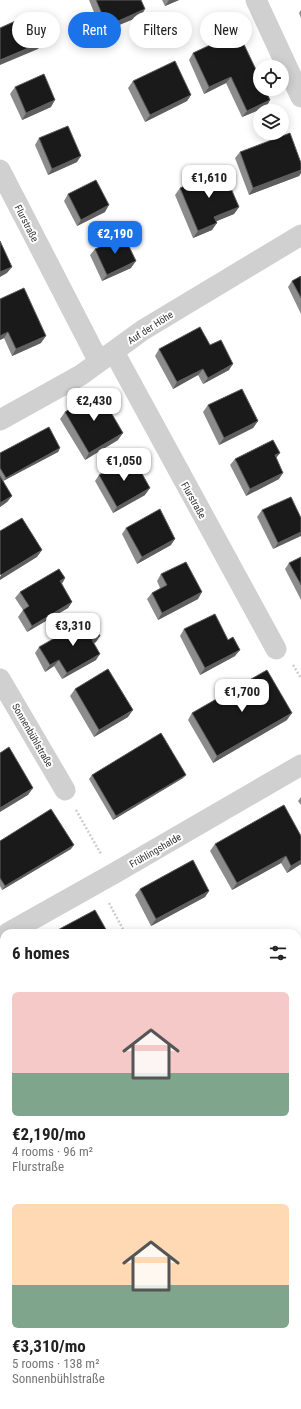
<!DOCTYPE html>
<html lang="en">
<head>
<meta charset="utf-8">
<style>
  body { margin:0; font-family:"Roboto Condensed",sans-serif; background:#f6f6f6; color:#222; height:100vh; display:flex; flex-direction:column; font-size:15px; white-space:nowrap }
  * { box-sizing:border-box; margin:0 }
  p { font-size:13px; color:#767676 }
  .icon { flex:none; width:22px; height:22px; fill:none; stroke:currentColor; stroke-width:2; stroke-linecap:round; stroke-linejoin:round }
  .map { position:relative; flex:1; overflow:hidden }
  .details { position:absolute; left:0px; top:929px; width:301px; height:480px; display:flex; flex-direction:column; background:#fff; border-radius:12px 12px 0 0; box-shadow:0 2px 10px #0003 }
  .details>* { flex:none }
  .top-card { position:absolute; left:12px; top:12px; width:277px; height:36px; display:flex; gap:8px }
  .buttons { position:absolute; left:253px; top:60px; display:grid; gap:8px }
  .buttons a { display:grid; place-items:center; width:36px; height:36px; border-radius:50%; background:#fff; box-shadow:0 2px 10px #0003; font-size:20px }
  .price { position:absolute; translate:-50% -34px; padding:0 9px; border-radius:8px; background:#fff; color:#222; font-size:13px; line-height:26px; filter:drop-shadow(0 1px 2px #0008) }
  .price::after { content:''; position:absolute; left:50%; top:24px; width:12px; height:9px; margin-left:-6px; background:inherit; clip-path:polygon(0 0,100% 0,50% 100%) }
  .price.active { background:#1a73e8; color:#fff }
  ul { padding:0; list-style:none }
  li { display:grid; align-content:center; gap:8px; height:212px; padding:0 12px }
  li span { display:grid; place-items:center; height:124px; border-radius:6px; color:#555 }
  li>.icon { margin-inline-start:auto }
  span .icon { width:72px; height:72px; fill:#fffc; stroke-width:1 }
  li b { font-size:17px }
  h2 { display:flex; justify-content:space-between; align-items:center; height:48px; padding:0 12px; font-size:17px }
  .chip { padding:0 14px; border-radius:18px; background:#fff; box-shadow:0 2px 10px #0003; font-size:14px; line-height:36px }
  .chip.active { background:#1a73e8; color:#fff }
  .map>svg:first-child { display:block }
  .green { fill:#e6ecdf }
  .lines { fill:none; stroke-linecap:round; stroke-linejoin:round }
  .path { stroke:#cdcdcd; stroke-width:2.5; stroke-dasharray:2 2; stroke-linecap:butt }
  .street { stroke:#d0d0d0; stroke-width:21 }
  .wall { fill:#8c8c8c }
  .shaded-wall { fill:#5f5f5f }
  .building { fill:#1a1a1a; stroke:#5f5f5f }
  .labels { text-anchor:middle; stroke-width:4; stroke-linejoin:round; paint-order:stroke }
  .street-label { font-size:10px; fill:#333; stroke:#fff }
</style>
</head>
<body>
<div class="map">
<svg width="301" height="1409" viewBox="0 0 301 1409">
  <rect width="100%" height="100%" fill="#fff"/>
  <!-- green -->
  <path class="green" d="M4,1094V1405H238L239,1409H0V1096Z"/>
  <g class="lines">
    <!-- path -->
    <path class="path" d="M293,665L301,678
      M76,810L101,854
      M109,903L125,933
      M246,1405L247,1409"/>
    <!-- street -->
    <path class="street" d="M256,0L301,97
      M0,170L99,362
      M114,352L276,649
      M0,420L81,375L143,330L301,235
      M0,679L65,790
      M8,933L113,874L301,765"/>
  </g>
  <!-- wall -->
  <path class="wall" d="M89,0H141V16L102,32Z
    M162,0H179L165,6Z
    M301,10V18L299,13Z
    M193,53L270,100L266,107L242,117L226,83L204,94L189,60Z
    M133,81L191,95L187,101L145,122L128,88Z
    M15,87L51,107L22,120L10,94Z
    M39,138L77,162L48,175L35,145Z
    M240,152L301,163V173L299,176L249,195L235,158Z
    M180,188L239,207L234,214L216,221L212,230L193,238L175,195Z
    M68,194L105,212L77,226L64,201Z
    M95,249L131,268L102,281L90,255Z
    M301,276V314L288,287L292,281Z
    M0,299L41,343L12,356L4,338L0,340Z
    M210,345L229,370L203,384L198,375L173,389L155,356L159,349Z
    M208,405L258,421L253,428L219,445L203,412Z
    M65,412L118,440L85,460L60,419Z
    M60,448L58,452L3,481L12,496L7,502L0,507V453Z
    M280,453L276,458L279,479L246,496L230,465L235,459Z
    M99,475L145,495L113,513L95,481Z
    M262,510L301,518L273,549L257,517Z
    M126,528L171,545L137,564L122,534Z
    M301,557V600L285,569L289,563Z
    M161,574L198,599L158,620L147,599L152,593L160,588L157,581Z
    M65,578L62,584L72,602L68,608L27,632L18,617L23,610L15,598L20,592Z
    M184,629L228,640L235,656L200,675L180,636Z
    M96,642L94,643L96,660L62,679L54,666L45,672L35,653L39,647Z
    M75,689L128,717L94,737L70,696Z
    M192,713L287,720L213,763L188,720Z
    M92,775L183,778L113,820L89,779Z
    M301,797V805L298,801Z
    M301,836V864L287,873L281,863L232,890L210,851L215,844Z
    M0,841L71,849L2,890L0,886Z
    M140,889L209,891L205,897L151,926L135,895Z"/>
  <!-- shaded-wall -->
  <path class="shaded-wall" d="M169,0H179L165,6Z
    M145,9L141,16L102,32L107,26Z
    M43,42L38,49L0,65V60Z
    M231,77L226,83L204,94L209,87Z
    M191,95L187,101L145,122L150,115Z
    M55,100L51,107L22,120L26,113Z
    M270,100L266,107L242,117L247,111Z
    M81,156L77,162L48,175L52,169Z
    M301,170V173L299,176L249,195L253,188Z
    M109,205L105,212L77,226L81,220Z
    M239,207L234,214L210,224L214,217Z
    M217,223L212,230L193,238L198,231Z
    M136,261L131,268L102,281L107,275Z
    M12,267L7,273L0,277V272Z
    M8,332L4,338L0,340V336Z
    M46,336L41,343L12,356L16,349Z
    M233,364L229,370L203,384L208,378Z
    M203,369L198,375L173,389L177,382Z
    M258,421L253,428L219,445L224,438Z
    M123,433L118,440L85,460L89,453Z
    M60,448L58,452L3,481L6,478Z
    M280,453L275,459V455Z
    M283,473L279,479L246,496L250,489Z
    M150,488L145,495L113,513L117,507Z
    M12,496L7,502L0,507V503Z
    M301,532V536L273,549L278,543Z
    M175,539L171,545L137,564L142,557Z
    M42,550L37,557L0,580V577L1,575Z
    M65,578L61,585L60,581Z
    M202,592L198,599L158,620L162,613Z
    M72,602L68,608L27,632L32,626Z
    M100,636L96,642L88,647L92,640Z
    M240,650L235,656L200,675L205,668Z
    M100,654L96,660L62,679L67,673Z
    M59,660L54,666L45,672L50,665Z
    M133,710L128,717L94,737L99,730Z
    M292,713L287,720L213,763L217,756Z
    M186,775L183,778L113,820L116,816Z
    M33,788L28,795L0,812V808Z
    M74,845L71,849L2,890L5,886Z
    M286,856L281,863L232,890L237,883Z
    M301,860V864L287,873L291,866Z
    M209,891L205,897L151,926L156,919Z
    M4,1003V1007L0,1009V1005Z"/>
  <!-- building -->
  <path class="building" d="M96,0H141L145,9L107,26Z
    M31,14L43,42L0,60V28Z
    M238,32L260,78V89H265L270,100L247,111L231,77L209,87L193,53Z
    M175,61L191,95L150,115L133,81Z
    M44,74L55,100L26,113L15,87Z
    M68,126L81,156L52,169L39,138Z
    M290,133L301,163V170L253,188L240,152Z
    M223,170L239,207L214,217L217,223L198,231L180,188Z
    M96,180L109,205L81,220L68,194Z
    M124,236L136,261L107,275L95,249Z
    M0,241L12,267L0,272Z
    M301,276V298L292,281Z
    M24,288L46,336L16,349L8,332L0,336V299Z
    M200,327L210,345L221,340L233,364L208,378L203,369L177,382L159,349Z
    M242,389L258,421L224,438L208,405Z
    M99,392L123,433L89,453L65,412Z
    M49,427L60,448L6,478L0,468V453Z
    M273,440L280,453L275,455L283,473L250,489L235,459Z
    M132,456L150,488L117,507L99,475Z
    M0,476L12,496L0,503Z
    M291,497L301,518V532L278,543L262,510Z
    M160,509L175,539L142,557L126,528Z
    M22,518L42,550L1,575L0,574V531Z
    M301,557V585L289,563Z
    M186,562L202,592L162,613L152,593L167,585L161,574Z
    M59,569L65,578L60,581L72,602L32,626L23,610L29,606L20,592Z
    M215,614L228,640L233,637L240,650L205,668L184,629Z
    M90,618L100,636L92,640L100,654L67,673L59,660L50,665L39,647Z
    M108,669L133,710L99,730L75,689Z
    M267,670L292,713L217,756L192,713Z
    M161,733L186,775L116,816L92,775Z
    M9,747L33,788L0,808V753Z
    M284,805L301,836V860L291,866L286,856L237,883L215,844Z
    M51,809L74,845L5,886L0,878V841Z
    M193,860L209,891L156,919L140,889Z
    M95,910L108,933H52Z
    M4,966V1003L0,1005V968Z"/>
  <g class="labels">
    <!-- street labels -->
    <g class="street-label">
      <text transform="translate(27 223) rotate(63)" y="4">Flurstraße</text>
      <text transform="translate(150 327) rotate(-33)" y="4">Auf der Höhe</text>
      <text transform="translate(194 500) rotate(61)" y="4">Flurstraße</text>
      <text transform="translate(33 735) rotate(60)" y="4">Sonnenbühlstraße</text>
      <text transform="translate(155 850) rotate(-30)" y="4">Frühlingshalde</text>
    </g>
  </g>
</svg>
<div class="buttons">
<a><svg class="icon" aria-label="locate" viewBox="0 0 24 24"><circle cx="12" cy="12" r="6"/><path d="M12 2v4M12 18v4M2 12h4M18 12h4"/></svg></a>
<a><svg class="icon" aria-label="layers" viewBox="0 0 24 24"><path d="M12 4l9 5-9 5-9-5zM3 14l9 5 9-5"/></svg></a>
</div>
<b class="price" style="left:209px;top:199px">€1,610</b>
<b class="price active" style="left:115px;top:255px">€2,190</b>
<b class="price" style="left:94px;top:422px">€2,430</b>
<b class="price" style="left:124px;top:482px">€1,050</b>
<b class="price" style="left:73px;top:647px">€3,310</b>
<b class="price" style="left:242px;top:713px">€1,700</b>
<div class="top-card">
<a class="chip">Buy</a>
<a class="chip active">Rent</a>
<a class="chip">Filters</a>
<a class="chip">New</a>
</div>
<section class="details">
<h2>6 homes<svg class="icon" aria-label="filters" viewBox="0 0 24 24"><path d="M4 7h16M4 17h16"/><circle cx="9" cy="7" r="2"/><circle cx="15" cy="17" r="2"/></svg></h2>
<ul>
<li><span style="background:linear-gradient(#f6c9c9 65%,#7fa58c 0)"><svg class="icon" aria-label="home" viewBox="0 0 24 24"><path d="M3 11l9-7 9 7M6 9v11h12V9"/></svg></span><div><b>€2,190/mo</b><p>4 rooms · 96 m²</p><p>Flurstraße</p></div></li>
<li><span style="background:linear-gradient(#ffd9b3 65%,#7fa58c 0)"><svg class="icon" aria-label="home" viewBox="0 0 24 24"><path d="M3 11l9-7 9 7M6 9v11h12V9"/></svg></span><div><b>€3,310/mo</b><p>5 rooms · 138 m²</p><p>Sonnenbühlstraße</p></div></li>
</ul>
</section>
</div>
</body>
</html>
